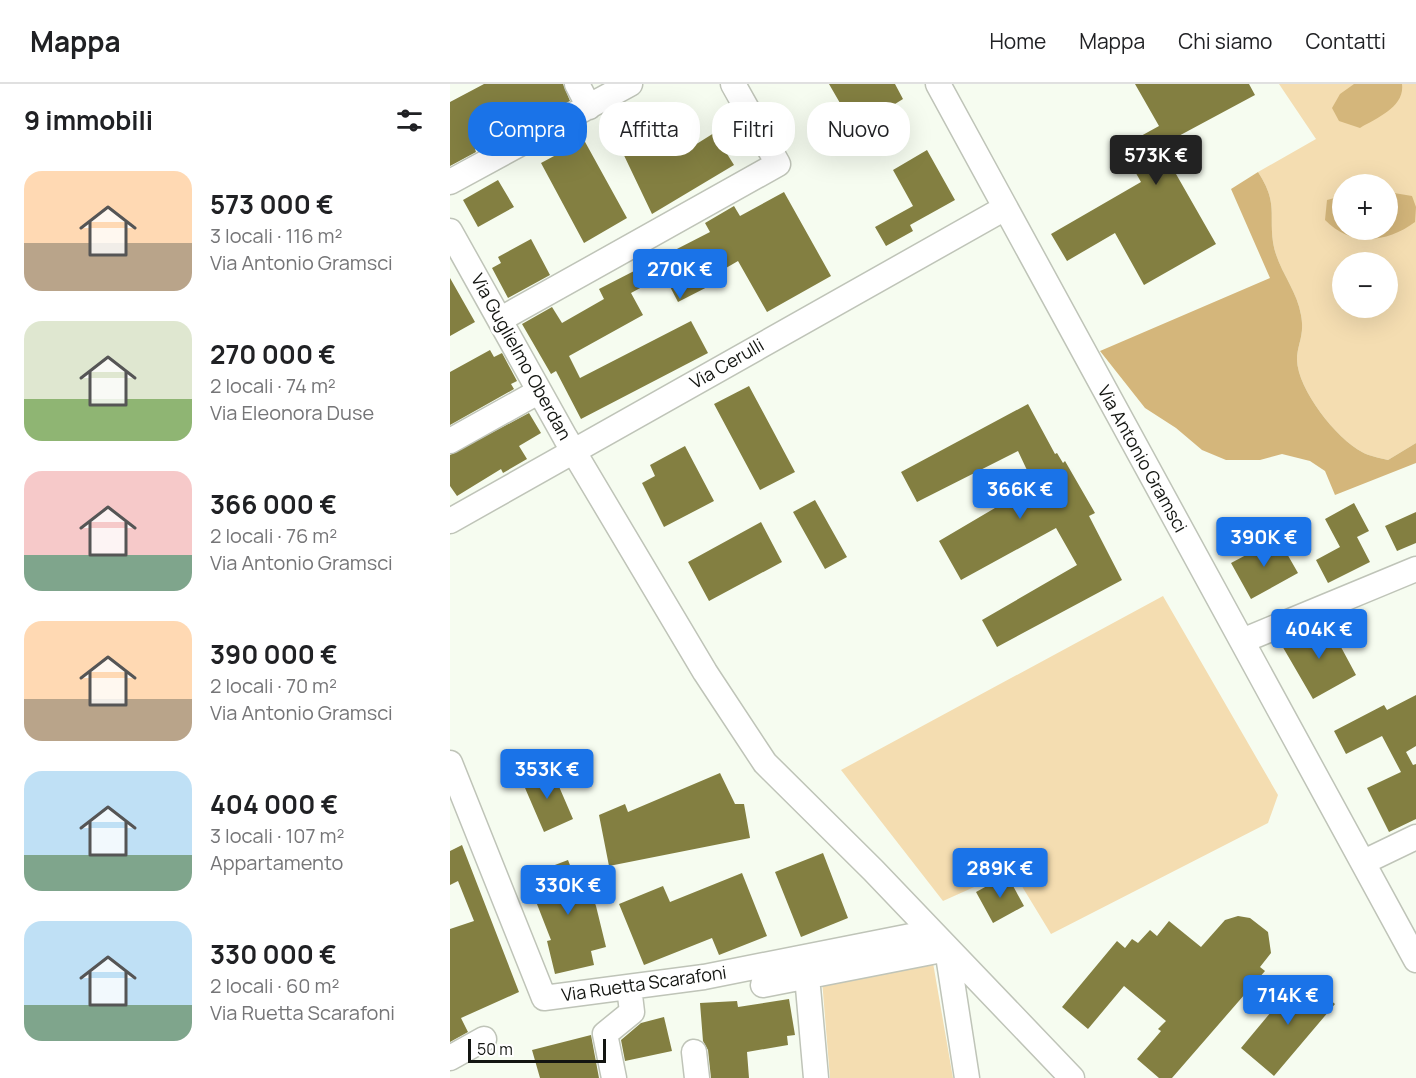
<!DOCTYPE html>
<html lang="it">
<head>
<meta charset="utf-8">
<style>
  body { margin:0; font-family:Manrope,sans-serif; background:#f6f6f6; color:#202124; height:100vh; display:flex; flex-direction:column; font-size:22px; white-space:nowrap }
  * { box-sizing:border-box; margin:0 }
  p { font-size:20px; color:#757577 }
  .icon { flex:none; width:33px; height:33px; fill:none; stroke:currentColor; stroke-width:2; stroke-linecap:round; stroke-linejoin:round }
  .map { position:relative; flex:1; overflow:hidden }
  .sheet { display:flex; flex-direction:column; background:#fff; width:450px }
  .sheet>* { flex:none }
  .hud { position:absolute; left:18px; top:18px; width:570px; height:54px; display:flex; gap:12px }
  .controls { position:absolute; left:882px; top:90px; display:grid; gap:12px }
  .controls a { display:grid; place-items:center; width:66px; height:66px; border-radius:50%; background:#fff; box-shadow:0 6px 24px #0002; font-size:30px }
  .scale { position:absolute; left:18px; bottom:15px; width:138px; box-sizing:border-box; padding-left:6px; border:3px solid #131511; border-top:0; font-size:16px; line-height:21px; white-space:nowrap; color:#131511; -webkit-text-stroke:4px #fff; paint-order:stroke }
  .price { position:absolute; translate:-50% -51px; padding:0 14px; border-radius:6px; background:#1a73e8; color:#fff; font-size:20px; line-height:39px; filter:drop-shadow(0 2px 3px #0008) }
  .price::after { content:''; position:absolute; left:50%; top:36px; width:18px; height:14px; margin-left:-9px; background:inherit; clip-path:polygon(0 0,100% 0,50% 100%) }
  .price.on { background:#222; color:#fff }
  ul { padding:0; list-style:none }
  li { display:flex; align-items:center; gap:18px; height:150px; padding:0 24px }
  li span { display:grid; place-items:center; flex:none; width:168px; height:120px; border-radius:18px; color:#555 }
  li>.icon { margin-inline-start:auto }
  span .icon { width:72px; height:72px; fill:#fffc; stroke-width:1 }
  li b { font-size:26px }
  h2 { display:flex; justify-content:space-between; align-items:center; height:72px; padding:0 24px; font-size:26px }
  .chip { padding:0 21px; border-radius:24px; background:#fff; box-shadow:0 6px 24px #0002; font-size:21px; line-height:54px }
  .chip.on { background:#1a73e8; color:#fff }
  header { display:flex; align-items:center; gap:36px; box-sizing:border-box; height:84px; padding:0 30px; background:#fff; border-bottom:2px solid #e0e0e0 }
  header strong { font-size:28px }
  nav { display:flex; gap:33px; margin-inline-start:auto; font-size:21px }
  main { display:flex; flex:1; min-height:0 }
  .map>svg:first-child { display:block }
  .green { fill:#f4ddb1; fill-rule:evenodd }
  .forest { fill:#d4b67b }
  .building { fill:#837f41 }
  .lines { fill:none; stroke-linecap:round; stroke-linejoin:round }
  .minor-casing { stroke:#bfc4b8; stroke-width:27 }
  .minor { stroke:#fff; stroke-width:24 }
  .labels { text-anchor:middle; stroke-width:6; stroke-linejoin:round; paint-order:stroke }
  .street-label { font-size:18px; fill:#131511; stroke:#fff }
</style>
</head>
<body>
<header>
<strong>Mappa</strong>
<nav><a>Home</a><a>Mappa</a><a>Chi siamo</a><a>Contatti</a></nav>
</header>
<main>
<section class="sheet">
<h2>9 immobili<svg class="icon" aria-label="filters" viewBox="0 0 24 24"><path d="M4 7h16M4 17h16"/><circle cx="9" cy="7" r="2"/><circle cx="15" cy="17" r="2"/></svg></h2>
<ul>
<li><span style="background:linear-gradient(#ffd9b3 60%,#b9a48a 0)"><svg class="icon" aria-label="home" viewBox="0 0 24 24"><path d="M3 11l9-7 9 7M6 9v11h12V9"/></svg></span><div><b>573 000 €</b><p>3 locali · 116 m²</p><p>Via Antonio Gramsci</p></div></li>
<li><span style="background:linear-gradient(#dfe7d0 65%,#8fb573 0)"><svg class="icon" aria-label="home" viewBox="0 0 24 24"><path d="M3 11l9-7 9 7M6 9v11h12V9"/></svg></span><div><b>270 000 €</b><p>2 locali · 74 m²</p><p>Via Eleonora Duse</p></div></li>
<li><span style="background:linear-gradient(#f6c9c9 70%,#7fa58c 0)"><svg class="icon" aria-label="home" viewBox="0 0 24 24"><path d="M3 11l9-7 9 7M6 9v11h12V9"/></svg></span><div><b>366 000 €</b><p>2 locali · 76 m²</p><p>Via Antonio Gramsci</p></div></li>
<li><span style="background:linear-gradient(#ffd9b3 65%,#b9a48a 0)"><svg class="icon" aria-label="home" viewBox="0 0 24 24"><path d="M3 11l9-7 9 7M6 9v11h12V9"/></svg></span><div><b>390 000 €</b><p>2 locali · 70 m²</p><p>Via Antonio Gramsci</p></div></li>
<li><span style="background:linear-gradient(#bfe0f5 70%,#7fa58c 0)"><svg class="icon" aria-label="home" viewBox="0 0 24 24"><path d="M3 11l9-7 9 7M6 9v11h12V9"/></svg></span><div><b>404 000 €</b><p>3 locali · 107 m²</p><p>Appartamento</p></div></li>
<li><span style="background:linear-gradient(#bfe0f5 70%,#7fa58c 0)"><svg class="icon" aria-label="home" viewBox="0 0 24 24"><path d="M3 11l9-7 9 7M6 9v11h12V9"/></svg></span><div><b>330 000 €</b><p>2 locali · 60 m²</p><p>Via Ruetta Scarafoni</p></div></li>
</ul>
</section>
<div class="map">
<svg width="966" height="994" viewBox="0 0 966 994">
  <rect width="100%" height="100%" fill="#f6fcf0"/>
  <!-- green -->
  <path class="green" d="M829,0H966V359L938,376C930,374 919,372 912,368C886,354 848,306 847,276C847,260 855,252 851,231C847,205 827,185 823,158C819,128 828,119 808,88L866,55ZM892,100H938V146H892ZM892,178H938V224H892Z
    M713,512L828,711L818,739L601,850L562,786L493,817L391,686Z
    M482,873L503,994H380L372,896Z"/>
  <!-- forest -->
  <path class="forest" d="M904,0H952C955,23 927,34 910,44L889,37L882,24L890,10Z
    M808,88C828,119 819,128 823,158C827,185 847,205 851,231C855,252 847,260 847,276C848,306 886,354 912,368C919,372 930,374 938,376L966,359V379L885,411L875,387L860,377L832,370L810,376H776L752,366L726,344L695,324L650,267L820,194L781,105Z
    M938,108L962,112L966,123L965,138C937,159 901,163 875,136L877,116L892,112V146H938Z"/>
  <!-- building -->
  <path class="building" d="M34,0H113L120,17L25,65L26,68L0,82V18Z
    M379,0H445L453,15L405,45Z
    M685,0H799L805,11L710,62L766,160L694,201L665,149L617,177L601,150L691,98L671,63L709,42Z
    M199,19L210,36L220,34L229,71L264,49L284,81L202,130L159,40Z
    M134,56L177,134L134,159L91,79Z
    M477,66L505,116L460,141L463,147L436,162L425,143L463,122L443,86Z
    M48,96L64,123L28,143L13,116Z
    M334,108L381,192L317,228L288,177L264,191L267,198L228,218L214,191L181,209L193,231L119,272L130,294L241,237L258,269L131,335L106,287L101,290L72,240L102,223L112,239L154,215L149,205L260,148L255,139L284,122L290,132Z
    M81,155L100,191L58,214L42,184L51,179L48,173Z
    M0,194L25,238L0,252Z
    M40,266L44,273L52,269L67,297L61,300L64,305L0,341V288Z
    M299,302L345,388L310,406L264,320Z
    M578,320L605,370L607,369L613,379L615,377L645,429L639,432L672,496L547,563L532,536L627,481L606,444L511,496L489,457L584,401L568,367L467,418L451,388Z
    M79,329L91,349L69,362L77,375L53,389L51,385L7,412L0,402V371Z
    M235,362L264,417L214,443L192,399L205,392L200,381Z
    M365,416L397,473L375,485L343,428Z
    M904,419L919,447L907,453L920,478L878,499L866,476L890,463L875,435Z
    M966,428V459L947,467L935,442Z
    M311,438L332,478L259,517L238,478Z
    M828,454L848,489L801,515L781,479Z
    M877,537L906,591L863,615L831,560Z
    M966,611V662L956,668L963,681L966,680V735L939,748L917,704L951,688L932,652L896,670L884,647L934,621L937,626Z
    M101,684L123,735L94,748L72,697Z
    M270,689L285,720H294L300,754L159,782L149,731L175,720L178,728Z
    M12,761L69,908L11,934L18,948L0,958V845L24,837L8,797L0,801V767Z
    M373,769L398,834L351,853L325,788Z
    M118,776L123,789L132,785L146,822L156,863L141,867L144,881L105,890L97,857L101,856L76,792Z
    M292,789L317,852L269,871L262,854L194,881L169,820L213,802L220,818Z
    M557,791L574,822L543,839L526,808Z
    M788,832L800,834L818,848L821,869L810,883L815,887L722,994H709L687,975L711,947L708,945L716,937L674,902L638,945L612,923L667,857L675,864L682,855L688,859L700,846L707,852L719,837L751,863L775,836Z
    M851,892L885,920L824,992L791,964Z
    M339,915L345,951L337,952L338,961L297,968L299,994H261L258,966L253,957L250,919L287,917L288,923Z
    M214,933L222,967L175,977L171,956L191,939Z
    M141,951L149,994H90L82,966Z"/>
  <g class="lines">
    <defs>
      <path id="minor" d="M127,0L139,23
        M488,0L966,876
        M0,98L180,0
        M0,147L115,353L255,588L315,679L423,786L622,994
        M51,235L328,80L283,0
        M0,357L88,308
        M0,437L555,124
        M792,557L966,485
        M0,679L94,914L254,893L481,848
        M914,778L966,753
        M357,892L366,994
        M313,901L497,865L517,994
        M244,968L247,994
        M0,974L34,955
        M164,994L155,950L182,928L179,903"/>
    </defs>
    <!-- minor casing -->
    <use href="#minor" class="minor-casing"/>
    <!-- minor -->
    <use href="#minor" class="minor"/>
  </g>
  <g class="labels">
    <!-- street labels -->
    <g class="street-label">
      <text transform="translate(71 273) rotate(61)" y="6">Via Guglielmo Oberdan</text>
      <text transform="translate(277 280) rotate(-30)" y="6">Via Cerulli</text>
      <text transform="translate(692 375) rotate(61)" y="6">Via Antonio Gramsci</text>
      <text transform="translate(194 900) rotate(-8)" y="6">Via Ruetta Scarafoni</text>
    </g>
  </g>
</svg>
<div class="controls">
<a>+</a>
<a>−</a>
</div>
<div class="scale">50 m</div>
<b class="price on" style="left:706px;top:102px">573K €</b>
<b class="price" style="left:230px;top:216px">270K €</b>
<b class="price" style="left:570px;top:436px">366K €</b>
<b class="price" style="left:814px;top:484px">390K €</b>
<b class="price" style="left:869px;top:576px">404K €</b>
<b class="price" style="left:97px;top:716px">353K €</b>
<b class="price" style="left:550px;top:815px">289K €</b>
<b class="price" style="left:118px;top:832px">330K €</b>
<b class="price" style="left:838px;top:942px">714K €</b>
<div class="hud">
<a class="chip on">Compra</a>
<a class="chip">Affitta</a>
<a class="chip">Filtri</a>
<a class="chip">Nuovo</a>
</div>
</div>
</main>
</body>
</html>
